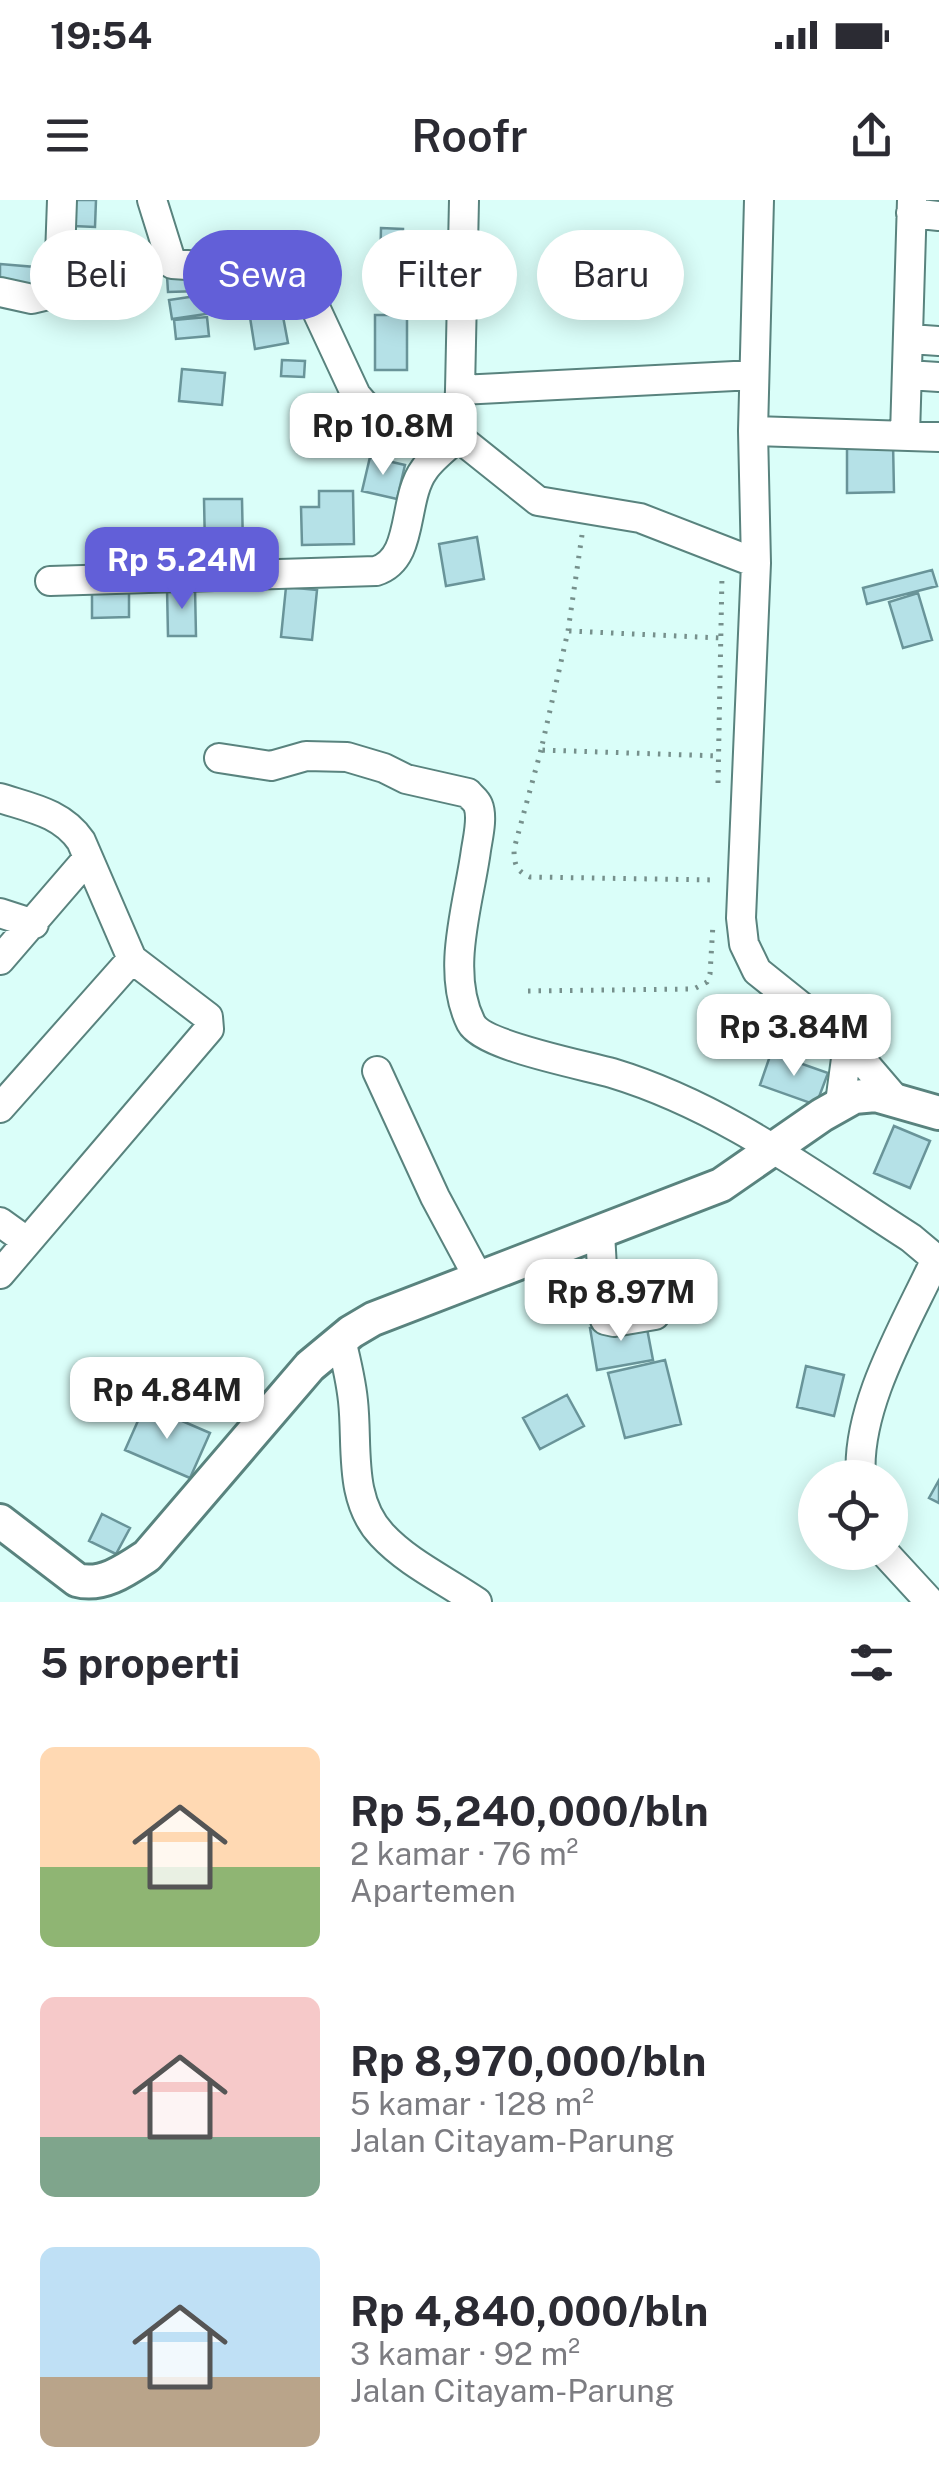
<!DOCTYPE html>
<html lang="id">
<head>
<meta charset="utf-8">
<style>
  body { margin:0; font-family:"Public Sans",sans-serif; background:#f2f2f3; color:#2b2b33; height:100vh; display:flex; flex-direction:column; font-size:38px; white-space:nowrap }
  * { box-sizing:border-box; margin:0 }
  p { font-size:32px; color:#7c7c81 }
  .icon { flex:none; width:55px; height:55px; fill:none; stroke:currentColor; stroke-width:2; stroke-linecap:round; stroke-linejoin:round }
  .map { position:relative; height:1402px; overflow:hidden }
  .drawer { display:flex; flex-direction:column; background:#fff; flex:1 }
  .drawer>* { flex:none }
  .guide { position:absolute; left:30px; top:30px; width:880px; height:90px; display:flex; gap:20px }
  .tools { position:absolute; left:798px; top:1260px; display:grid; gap:20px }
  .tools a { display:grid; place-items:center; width:110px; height:110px; border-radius:50%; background:#fff; box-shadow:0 5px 25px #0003; font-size:50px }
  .price { position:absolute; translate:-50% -85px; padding:0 22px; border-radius:20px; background:#fff; color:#222; font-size:32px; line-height:65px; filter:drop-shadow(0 2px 5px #0008) }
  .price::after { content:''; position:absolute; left:50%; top:60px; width:30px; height:22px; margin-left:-15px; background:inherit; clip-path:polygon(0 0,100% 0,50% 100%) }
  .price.selected { background:#625fd8; color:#fff }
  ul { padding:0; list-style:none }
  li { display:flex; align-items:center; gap:30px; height:250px; padding:0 40px }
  li span { display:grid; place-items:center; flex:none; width:280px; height:200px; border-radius:15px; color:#555 }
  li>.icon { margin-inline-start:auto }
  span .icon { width:120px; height:120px; fill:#fffc; stroke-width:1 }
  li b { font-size:42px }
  h2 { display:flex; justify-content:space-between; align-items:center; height:120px; padding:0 40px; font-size:42px }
  .tag { padding:0 35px; border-radius:45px; background:#fff; box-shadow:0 5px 25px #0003; font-size:35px; line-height:90px }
  .tag.selected { background:#625fd8; color:#fff }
  .status { display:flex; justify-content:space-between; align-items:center; height:70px; padding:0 50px; background:#fff; direction:ltr }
  .status svg { height:28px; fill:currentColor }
  header { display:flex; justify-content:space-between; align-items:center; height:130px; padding:0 40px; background:#fff; font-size:45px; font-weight:600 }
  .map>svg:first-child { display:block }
  .building { fill:#b5e1e7; stroke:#699499; stroke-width:2.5 }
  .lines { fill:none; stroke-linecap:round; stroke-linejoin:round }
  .minor-casing { stroke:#59837e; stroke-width:32 }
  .tertiary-casing { stroke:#59837e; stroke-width:38 }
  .path { stroke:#76908c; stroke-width:5; stroke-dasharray:2.5 8; stroke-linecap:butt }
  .minor { stroke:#fff; stroke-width:28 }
  .tertiary { stroke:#fff; stroke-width:32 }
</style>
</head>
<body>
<div class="status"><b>19:54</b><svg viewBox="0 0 49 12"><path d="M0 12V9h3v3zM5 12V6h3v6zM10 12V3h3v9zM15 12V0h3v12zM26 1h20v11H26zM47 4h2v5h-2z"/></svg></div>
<header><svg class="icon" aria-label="menu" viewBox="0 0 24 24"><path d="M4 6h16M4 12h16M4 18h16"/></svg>Roofr<svg class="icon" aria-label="share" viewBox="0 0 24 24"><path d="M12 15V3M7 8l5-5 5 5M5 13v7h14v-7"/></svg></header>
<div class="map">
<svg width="939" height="1402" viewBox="0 0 939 1402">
  <rect width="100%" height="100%" fill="#dafef9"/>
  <!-- building -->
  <path class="building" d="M74,0H96L95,27L73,26Z
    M381,28L403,29L402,71L380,70Z
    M86,33H122V59H86Z
    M0,64L35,67L33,88L0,85Z
    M85,67L114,74L107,100L78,93Z
    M201,75V91L168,92L167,76Z
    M203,95L206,114L172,119L169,100Z
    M281,106L288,143L255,149L249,111Z
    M375,115H407V170H375Z
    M207,117L209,136L176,139L174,120Z
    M282,160L305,161L304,177L281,176Z
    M182,169L225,173L222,205L179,201Z
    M893,242L894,292L847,293V243Z
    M370,257L405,265L397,299L362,291Z
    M319,291H353L354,344L302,345L301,307H319Z
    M204,299H242L243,348H205Z
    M477,337L484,379L446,386L439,344Z
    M932,370L937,386L867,404L863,388Z
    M286,387L317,390L312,440L281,437Z
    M129,388V417L92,418V389Z
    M167,388H195L196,436H168Z
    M918,393L932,440L903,448L889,402Z
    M771,853L828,873L816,905L760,885Z
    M894,926L930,941L910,988L874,973Z
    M645,1118L653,1160L597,1170L590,1128Z
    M665,1160L681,1224L625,1238L608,1173Z
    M806,1166L844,1175L834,1216L797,1207Z
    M567,1195L584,1226L540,1249L523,1218Z
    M145,1205L210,1233L190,1278L125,1250Z
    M939,1280V1303L929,1298Z
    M102,1314L130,1328L116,1354L89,1341Z"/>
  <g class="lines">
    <defs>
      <path id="minor" d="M152,0L172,64L293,72L301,77L356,195C380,228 420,229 458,237
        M759,0L753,231L756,363L741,718L744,744L757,771L848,844L896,900
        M911,13L939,16
        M0,92L32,99L53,94L59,85L62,0
        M910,139L939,141
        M754,175L460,190L458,237L538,301L640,318L756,363
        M908,175L939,177
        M460,190L464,0
        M753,231L939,237
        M905,235L912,0
        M50,381L376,371C415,359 402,300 424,270C432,258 447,247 458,237
        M219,558L271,566L306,556L347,557L384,568L406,579L468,593C471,597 476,600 478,605C483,617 478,637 476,650C469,703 445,771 471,823C483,846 584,865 612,873C724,907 814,976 911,1038L936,1059C907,1122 855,1207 861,1278
        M0,598C31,608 62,613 81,641L132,759L208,817L209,829L0,1074
        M0,713L34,724
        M0,760L88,658
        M377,871L435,997L479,1079
        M840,903L848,844
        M0,908L132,759
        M0,1022L25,1040
        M600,1033L605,1120L614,1122L655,1115
        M341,1140C346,1160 351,1181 353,1201C358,1246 348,1299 382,1335C408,1363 445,1380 477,1402
        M884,1352L930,1402"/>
      <path id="tertiary" d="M0,1321L77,1380C102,1387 126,1370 147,1356L310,1166L351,1132L373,1119L721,985L822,915L854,897L876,895L939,913"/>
    </defs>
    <!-- minor casing -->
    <use href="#minor" class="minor-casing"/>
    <!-- tertiary casing -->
    <use href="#tertiary" class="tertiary-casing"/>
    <!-- path -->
    <path class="path" d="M582,335L568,431L541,550L719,556
      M569,431L721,438
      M541,550L514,649C514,664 516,671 530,677L716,680
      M718,583L722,375
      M528,791L694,789L707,782L710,774L713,724"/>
    <!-- minor -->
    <use href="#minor" class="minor"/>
    <!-- tertiary -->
    <use href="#tertiary" class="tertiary"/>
  </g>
</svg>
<div class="tools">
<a><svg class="icon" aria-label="locate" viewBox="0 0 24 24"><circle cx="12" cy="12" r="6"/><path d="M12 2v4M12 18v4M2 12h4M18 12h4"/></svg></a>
</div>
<b class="price" style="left:383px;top:278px">Rp 10.8M</b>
<b class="price selected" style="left:182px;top:412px">Rp 5.24M</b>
<b class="price" style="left:794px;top:879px">Rp 3.84M</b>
<b class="price" style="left:621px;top:1144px">Rp 8.97M</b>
<b class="price" style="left:167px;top:1242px">Rp 4.84M</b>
<div class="guide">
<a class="tag">Beli</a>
<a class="tag selected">Sewa</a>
<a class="tag">Filter</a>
<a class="tag">Baru</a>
</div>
</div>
<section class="drawer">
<h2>5 properti<svg class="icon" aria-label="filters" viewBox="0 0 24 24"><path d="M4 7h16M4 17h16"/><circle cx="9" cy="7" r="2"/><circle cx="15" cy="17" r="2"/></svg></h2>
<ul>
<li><span style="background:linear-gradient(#ffd9b3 60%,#8fb573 0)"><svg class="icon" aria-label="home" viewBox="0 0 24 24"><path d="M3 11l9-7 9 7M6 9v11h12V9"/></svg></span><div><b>Rp 5,240,000/bln</b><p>2 kamar · 76 m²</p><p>Apartemen</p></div></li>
<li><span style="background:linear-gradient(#f6c9c9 70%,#7fa58c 0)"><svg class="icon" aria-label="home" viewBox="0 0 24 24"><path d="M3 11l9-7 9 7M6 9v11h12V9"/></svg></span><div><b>Rp 8,970,000/bln</b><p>5 kamar · 128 m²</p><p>Jalan Citayam-Parung</p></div></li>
<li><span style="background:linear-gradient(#bfe0f5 65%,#b9a48a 0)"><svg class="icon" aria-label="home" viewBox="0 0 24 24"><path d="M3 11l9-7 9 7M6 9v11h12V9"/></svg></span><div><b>Rp 4,840,000/bln</b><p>3 kamar · 92 m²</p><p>Jalan Citayam-Parung</p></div></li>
</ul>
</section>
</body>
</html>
